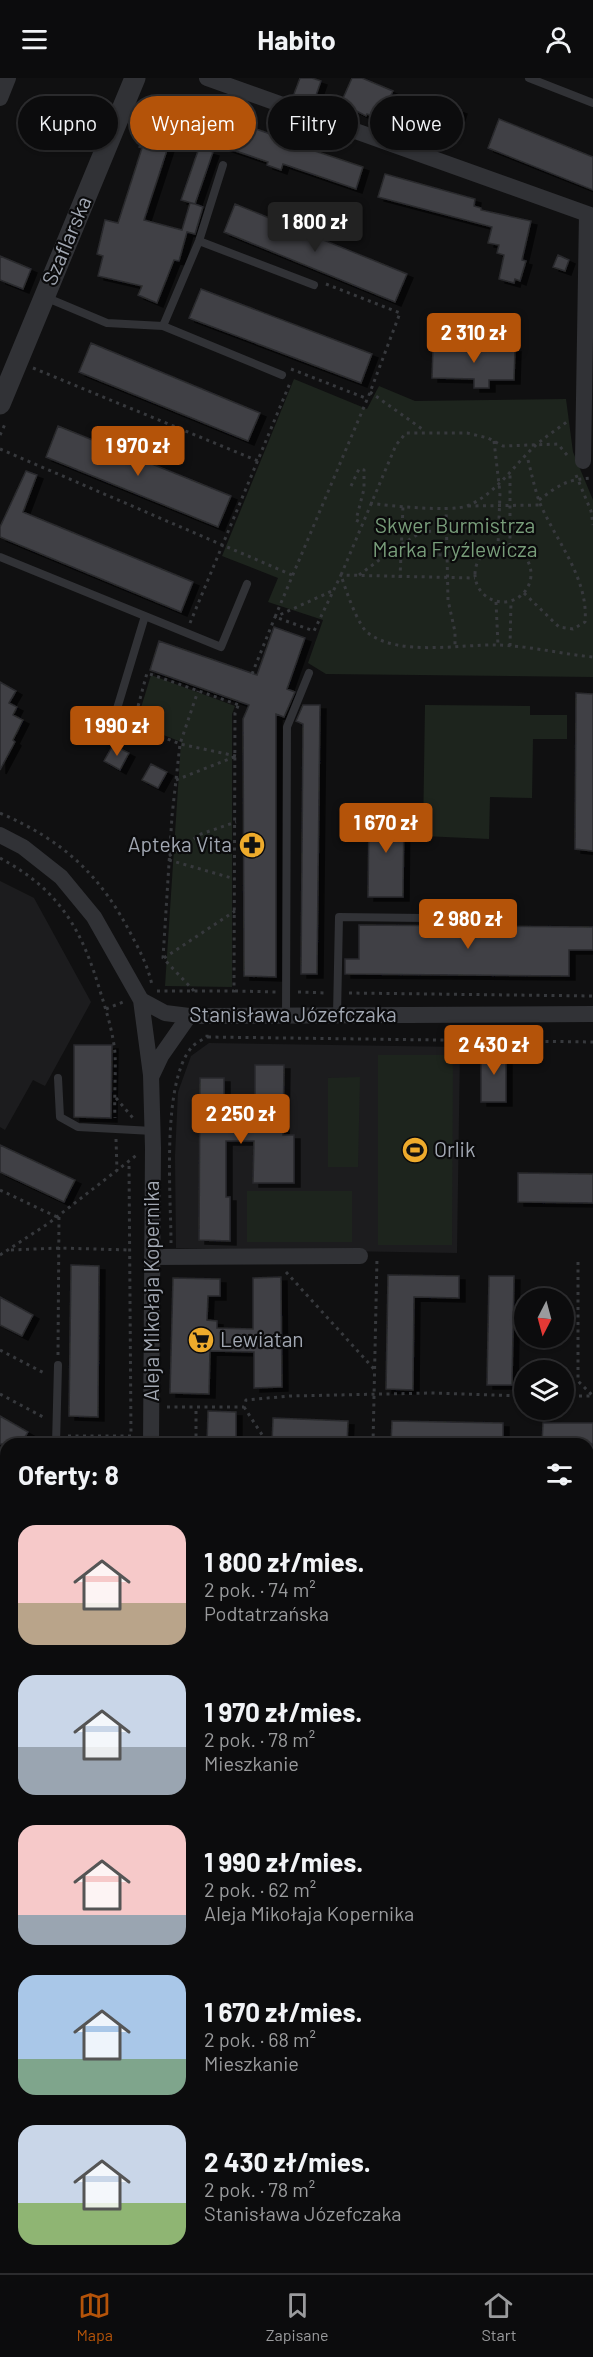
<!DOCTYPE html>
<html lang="pl">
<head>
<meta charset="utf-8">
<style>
  body { margin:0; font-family:Barlow,sans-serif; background:#151516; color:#f1f3f6; height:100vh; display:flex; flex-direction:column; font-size:22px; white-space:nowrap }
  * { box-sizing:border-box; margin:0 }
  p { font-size:20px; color:#9a9b9d }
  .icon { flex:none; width:33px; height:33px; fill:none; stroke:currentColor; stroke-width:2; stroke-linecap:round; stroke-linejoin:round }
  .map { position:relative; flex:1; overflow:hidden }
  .panel { position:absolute; left:0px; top:1360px; width:594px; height:836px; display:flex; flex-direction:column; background:#0c0c0d; border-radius:18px 18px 0 0; box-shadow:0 2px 4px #0004,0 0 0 2px #2c2c2e }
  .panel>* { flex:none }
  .hud { position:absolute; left:18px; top:18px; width:558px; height:54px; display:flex; gap:12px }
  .needle { width:39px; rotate:186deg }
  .tools { position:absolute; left:514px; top:1210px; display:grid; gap:12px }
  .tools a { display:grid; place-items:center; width:60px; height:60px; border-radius:50%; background:#0c0c0d; box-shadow:0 2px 4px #0004,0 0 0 2px #2c2c2e; font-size:30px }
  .price { position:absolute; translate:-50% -51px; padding:0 14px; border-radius:6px; background:#b45309; color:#fff; font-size:20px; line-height:39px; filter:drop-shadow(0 2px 3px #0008) }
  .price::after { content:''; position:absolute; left:50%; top:36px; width:18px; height:14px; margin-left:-9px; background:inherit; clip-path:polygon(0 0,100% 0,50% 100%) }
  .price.selected { background:#222; color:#fff }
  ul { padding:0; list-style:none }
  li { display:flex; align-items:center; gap:18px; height:150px; padding:0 18px }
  li span { display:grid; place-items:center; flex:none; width:168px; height:120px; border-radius:18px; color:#555 }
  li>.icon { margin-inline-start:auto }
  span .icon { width:72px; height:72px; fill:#fffc; stroke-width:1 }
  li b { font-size:26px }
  h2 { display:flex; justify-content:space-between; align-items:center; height:72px; padding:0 18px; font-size:26px }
  .tag { padding:0 21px; border-radius:27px; background:#0c0c0d; box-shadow:0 2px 4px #0004,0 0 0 2px #2c2c2e; font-size:21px; line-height:54px }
  .tag.selected { background:#b45309; color:#fff }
  header { display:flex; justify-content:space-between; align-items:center; height:78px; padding:0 18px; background:#0c0c0d; font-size:27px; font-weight:700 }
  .dock { display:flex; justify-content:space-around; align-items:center; height:84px; border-top:2px solid #2c2c2e; background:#0c0c0d; font-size:16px; color:#9a9b9d }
  .dock a { display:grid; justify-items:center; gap:3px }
  .dock .selected { color:#b45309 }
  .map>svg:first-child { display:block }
  .built { fill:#1c1c1e }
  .green { fill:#1d241d }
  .building { fill:#3f4044; stroke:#2a2a2d; stroke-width:1.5; filter:url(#shadow) }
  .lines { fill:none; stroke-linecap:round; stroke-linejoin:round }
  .path { stroke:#37393d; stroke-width:3; stroke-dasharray:3 4.5; stroke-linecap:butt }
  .service { stroke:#313236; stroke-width:8 }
  .minor { stroke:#313236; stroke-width:16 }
  .tertiary { stroke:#313236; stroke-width:21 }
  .primary { stroke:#4d4f55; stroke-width:26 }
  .labels { text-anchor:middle; stroke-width:4.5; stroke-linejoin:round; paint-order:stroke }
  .street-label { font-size:21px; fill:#a1a7b2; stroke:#0b0b0c }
  .park-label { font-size:21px; fill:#789d7a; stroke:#0b0b0c }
  .poi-label { font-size:21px; fill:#a1a7b2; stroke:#0b0b0c; text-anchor:start }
</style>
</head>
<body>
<header><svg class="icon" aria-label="menu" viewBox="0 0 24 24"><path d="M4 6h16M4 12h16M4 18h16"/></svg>Habito<svg class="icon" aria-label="person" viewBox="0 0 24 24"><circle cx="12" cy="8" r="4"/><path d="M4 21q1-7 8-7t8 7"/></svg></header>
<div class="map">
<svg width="593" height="2195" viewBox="0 0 593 2195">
  <defs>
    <filter id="shadow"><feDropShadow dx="6" dy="4" stdDeviation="0" flood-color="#0009"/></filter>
  </defs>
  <rect width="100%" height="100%" fill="#101011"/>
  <!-- built -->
  <path class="built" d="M0,803L34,820L91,924L45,1008L33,1002L5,1052L0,1049Z
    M209,965L460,969L457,1175L176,1170L175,1078L178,1014L191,978Z"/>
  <!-- green -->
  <path class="green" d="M294,301L367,331L379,308L415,323L566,321L573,374L593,422V599L326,596L308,585L323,542L268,524L278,500L222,478Z
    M151,597L235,628L232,636V909L165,908L181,664L136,646Z
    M425,627L530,628V637H567V661H533L532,720L490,719L489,761L423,758Z
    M378,977H453L452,1167H378Z
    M360,999L358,1089H328V1000Z
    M247,1113H352V1164H247Z
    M78,2190H127V2195H82Z"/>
  <!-- building -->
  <path class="building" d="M300,0H312L321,3L314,23L294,16Z
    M352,0H362L393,13L385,30L383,29L379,41L367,36L366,38L341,25Z
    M420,18L461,32L455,50L447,47L439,68L425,63L432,42L413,35Z
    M162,21L195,33L187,55L174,51L144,142L182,152L190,125L195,126L181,122L199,70L213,74L195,126L203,129L195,156L187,154L179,183L174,182L157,225L138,217L142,208L98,198L103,178L97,176L105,142L118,145L142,70L139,69L154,29L159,31Z
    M499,41L593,79V112L488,70Z
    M230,42L282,60L286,51L294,54L296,48L309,52L303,69L363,89L356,111L283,86L281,92L267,87L268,84L221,68Z
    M385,96L475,121L474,128L481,130V132L531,143L522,182L526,183L520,203L515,201L514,205L499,201L504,177L497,175L499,167L488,165L492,149L378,119Z
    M235,126L407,196L395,224L224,154Z
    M558,177L569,182L565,193L553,189Z
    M0,178L31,191L23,211L0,202Z
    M201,211L372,276L361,305L189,240Z
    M91,265L260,335L248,363L79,294Z
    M433,269L515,270L514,302H489V310H474V301L432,300Z
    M58,348L231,418L218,449L46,379Z
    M26,393L37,397L23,434L193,504L181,534L0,459V449Z
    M274,549L305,560L287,611L295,614L284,639L276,636V899L244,898L243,641L249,627L150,592L159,563L257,597Z
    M0,604L16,613L9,625L17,629L13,637L23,642L13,662L15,664L0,692Z
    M576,615L593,616V773L575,771Z
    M303,627H320L317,896H301L303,646L296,643Z
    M113,667L129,675L120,692L104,683Z
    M151,686L167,694L158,710L142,702Z
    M369,734H404L403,819H368Z
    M359,847L593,849V872H569V898L345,896V881H359Z
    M74,967H112L111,1040L74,1039Z
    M481,973H506V1024H481Z
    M255,987H284L283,1057H294V1105H253L254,1063H226V1119H230V1163L199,1162L200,1000H224V1036H255Z
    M0,1067L75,1102L64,1124L0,1094Z
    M518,1095L593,1096V1125L518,1124Z
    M71,1187L99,1188L98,1339L69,1338Z
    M388,1197L459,1198V1220L414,1219L413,1312L386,1311Z
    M489,1198H514L512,1307H487Z
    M281,1199L282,1309L254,1310V1274L210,1273L209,1316L170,1315L173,1200L220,1201V1218H208L207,1242L217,1243V1250L253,1251V1200Z
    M0,1219L33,1237L22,1258L0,1247Z
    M208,1333L236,1334V1366H207Z
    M0,1338L28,1354L21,1366H0Z
    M273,1340L348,1343L347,1366H272Z
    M392,1343L503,1345V1366H391Z
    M543,1345H593V1366H542Z"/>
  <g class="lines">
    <!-- path -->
    <path class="path" d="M326,206L400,235L369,317L275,539L314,553L341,497L475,500
      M33,290L258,383
      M291,291L368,321
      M370,314L425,353
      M0,357L6,344
      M494,363L500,415L498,468
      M0,371L292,497
      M567,377L558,366L503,368L488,360L467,355H406L396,367L341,497C345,510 358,548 368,555C400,579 460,566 498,567C530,568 561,576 593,579
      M576,397L591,433L593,447
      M351,408L359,391L364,392V411L356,442L362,445
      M539,422C559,407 567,401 593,400
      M370,425C389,428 451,434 467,428C495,417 514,387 536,367C546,358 558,351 569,342
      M468,428L541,427
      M446,429L448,522L455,554V569
      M475 496a28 28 0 1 1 56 0a28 28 0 1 1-56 0Z
      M510,468V395
      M401,476L447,477
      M359,497L397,469L422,454L499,447
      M400,500L403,428
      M524,515L559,549L573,551L585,544C589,500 555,462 539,423C534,408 531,393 527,378
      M496,524L498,567
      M190,545L290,305
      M510,568L511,523
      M252,596L275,539L332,513
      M236,678L180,666L133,647L147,595L239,627
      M176,702L234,679
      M0,735C64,763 101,797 133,860C141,875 148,889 152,907
      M169,778L201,756L236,744
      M0,780C61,813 82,852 101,916C107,935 113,955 115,975C116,996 114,1018 115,1040
      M169,782L235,801
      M164,880L235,833
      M157,913H234L235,635L240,623
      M194,913L163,880L172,738L180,666L198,613
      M235,913L276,914
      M298,914L327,915
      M349,915L593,918
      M106,931L123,924
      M208,959L593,964
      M116,1020L133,1040
      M116,1061L117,1093
      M0,1112L57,1139
      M171,1165C171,1118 161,1004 192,969C195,965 202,962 207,959V953
      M11,1172L59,1170L130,1172
      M0,1177L49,1145L138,1076
      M578,1184V1303L593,1318
      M286,1194L374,1291
      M0,1272L46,1296
      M58,1277L59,1138
      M0,1316L45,1340
      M564,1318H591
      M167,1329H244L246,1322L290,1318L431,1315L525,1318
      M244,1329L268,1366
      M68,1358H131L129,1084
      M196,1366V1330
      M373,1366L377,1180
      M0,1381L6,1385
      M0,1389L6,1387
      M0,1699H6
      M0,1802H6
      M588,1835H593
      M0,1903L6,1904
      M588,1938L593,1940
      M0,2087L6,2088"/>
    <!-- service -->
    <path class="service" d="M529,0L593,25
      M199,163L314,207
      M45,219L107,245L163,248L199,163L223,87
      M163,248L282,297
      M0,479L145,538L116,634
      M145,538L221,569L247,506
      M337,937L339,839L424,840
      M286,938L287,649L309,595
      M58,1000L60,1039L78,1049L153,1053
      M56,1366L58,1287
      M0,1466L6,1469
      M0,1921L6,1922
      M0,2030L6,2031
      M588,2088H593"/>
    <!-- minor -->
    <path class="minor" d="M207,0L593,138
      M0,20L8,0
      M583,383L587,136
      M0,757L23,769L61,799L94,839L141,922L151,997L153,1070L151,1366
      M141,922L165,935L189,938L593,936
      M152,997L161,978L189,938
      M152,1179L360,1178
      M588,1401H593
      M588,1561L593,1560
      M0,1622L6,1625
      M143,2195V2190"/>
    <!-- tertiary -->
    <path class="tertiary" d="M0,326L135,0"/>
    <!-- primary -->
    <path class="primary" d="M0,1830L6,1831
      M0,1852H6
      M588,1867H593
      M588,1893H593"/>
  </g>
  <!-- icons -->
  <defs>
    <symbol id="pharmacy-disc" viewBox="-11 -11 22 22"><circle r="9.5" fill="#eeab2c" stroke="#0b0b0c"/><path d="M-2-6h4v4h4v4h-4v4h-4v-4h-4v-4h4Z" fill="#111"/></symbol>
    <symbol id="stadium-disc" viewBox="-11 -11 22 22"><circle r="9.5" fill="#eeab2c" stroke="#0b0b0c"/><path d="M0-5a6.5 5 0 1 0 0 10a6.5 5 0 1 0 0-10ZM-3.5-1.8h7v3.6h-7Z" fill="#111"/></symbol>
    <symbol id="supermarket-disc" viewBox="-11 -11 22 22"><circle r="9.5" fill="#eeab2c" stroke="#0b0b0c"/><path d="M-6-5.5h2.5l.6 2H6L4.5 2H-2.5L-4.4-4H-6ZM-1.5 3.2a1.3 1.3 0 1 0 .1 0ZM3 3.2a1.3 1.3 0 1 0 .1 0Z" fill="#111"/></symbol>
  </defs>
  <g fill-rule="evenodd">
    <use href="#pharmacy-disc" x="237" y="752" width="30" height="30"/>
    <use href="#stadium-disc" x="400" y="1057" width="30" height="30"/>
    <use href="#supermarket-disc" x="186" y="1247" width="30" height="30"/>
  </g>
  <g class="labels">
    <!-- street labels -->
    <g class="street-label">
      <text transform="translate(67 163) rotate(-67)" y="7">Szaflarska</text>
      <text x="293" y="944">Stanisława Józefczaka</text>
      <text transform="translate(152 1213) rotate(-90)" y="7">Aleja Mikołaja Kopernika</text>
    </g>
    <!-- park labels -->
    <g class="park-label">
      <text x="455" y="455">Skwer Burmistrza<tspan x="455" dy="24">Marka Fryźlewicza</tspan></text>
    </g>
    <!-- poi labels -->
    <g class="poi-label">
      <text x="232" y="774" text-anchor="end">Apteka Vita</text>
      <text x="434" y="1079">Orlik</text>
      <text x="220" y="1269">Lewiatan</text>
    </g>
  </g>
</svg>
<div class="tools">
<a><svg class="needle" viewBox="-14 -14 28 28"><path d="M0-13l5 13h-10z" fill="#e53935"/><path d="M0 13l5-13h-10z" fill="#9a9b9d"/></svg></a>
<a><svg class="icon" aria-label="layers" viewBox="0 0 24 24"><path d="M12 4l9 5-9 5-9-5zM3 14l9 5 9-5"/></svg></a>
</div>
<b class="price selected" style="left:315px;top:175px">1 800 zł</b>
<b class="price" style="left:474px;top:286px">2 310 zł</b>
<b class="price" style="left:138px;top:399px">1 970 zł</b>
<b class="price" style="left:117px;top:679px">1 990 zł</b>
<b class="price" style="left:386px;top:776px">1 670 zł</b>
<b class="price" style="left:468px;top:872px">2 980 zł</b>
<b class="price" style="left:494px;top:998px">2 430 zł</b>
<b class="price" style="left:241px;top:1067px">2 250 zł</b>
<div class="hud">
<a class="tag">Kupno</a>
<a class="tag selected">Wynajem</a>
<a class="tag">Filtry</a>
<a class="tag">Nowe</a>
</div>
<section class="panel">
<h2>Oferty: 8<svg class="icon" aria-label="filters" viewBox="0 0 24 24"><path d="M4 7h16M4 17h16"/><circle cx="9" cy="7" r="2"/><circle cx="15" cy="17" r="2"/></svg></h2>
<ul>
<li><span style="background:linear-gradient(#f6c9c9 65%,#b9a48a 0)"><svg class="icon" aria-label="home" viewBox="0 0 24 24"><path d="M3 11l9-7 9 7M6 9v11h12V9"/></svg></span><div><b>1 800 zł/mies.</b><p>2 pok. · 74 m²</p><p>Podtatrzańska</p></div></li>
<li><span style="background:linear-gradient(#c9d6e8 60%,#9aa5b1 0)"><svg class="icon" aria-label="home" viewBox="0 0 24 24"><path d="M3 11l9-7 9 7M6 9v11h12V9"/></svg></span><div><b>1 970 zł/mies.</b><p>2 pok. · 78 m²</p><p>Mieszkanie</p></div></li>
<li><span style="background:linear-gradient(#f6c9c9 75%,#9aa5b1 0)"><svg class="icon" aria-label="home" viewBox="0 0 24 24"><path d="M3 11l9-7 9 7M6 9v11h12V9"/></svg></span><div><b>1 990 zł/mies.</b><p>2 pok. · 62 m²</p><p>Aleja Mikołaja Kopernika</p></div></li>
<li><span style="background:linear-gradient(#a9c7e8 70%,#7fa58c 0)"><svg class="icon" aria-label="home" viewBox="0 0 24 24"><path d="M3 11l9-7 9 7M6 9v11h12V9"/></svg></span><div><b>1 670 zł/mies.</b><p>2 pok. · 68 m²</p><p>Mieszkanie</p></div></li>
<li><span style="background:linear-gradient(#c9d6e8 65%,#8fb573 0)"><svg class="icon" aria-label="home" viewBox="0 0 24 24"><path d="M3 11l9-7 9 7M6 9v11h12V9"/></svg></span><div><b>2 430 zł/mies.</b><p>2 pok. · 78 m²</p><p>Stanisława Józefczaka</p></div></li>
</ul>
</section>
</div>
<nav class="dock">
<a class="selected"><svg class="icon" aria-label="map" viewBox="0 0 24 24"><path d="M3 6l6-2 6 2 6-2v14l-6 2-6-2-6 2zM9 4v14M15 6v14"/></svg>Mapa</a>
<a><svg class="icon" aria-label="saved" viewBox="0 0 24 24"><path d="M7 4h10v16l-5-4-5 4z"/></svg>Zapisane</a>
<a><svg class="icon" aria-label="home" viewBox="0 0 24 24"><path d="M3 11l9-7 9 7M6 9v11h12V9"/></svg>Start</a>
</nav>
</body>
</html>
